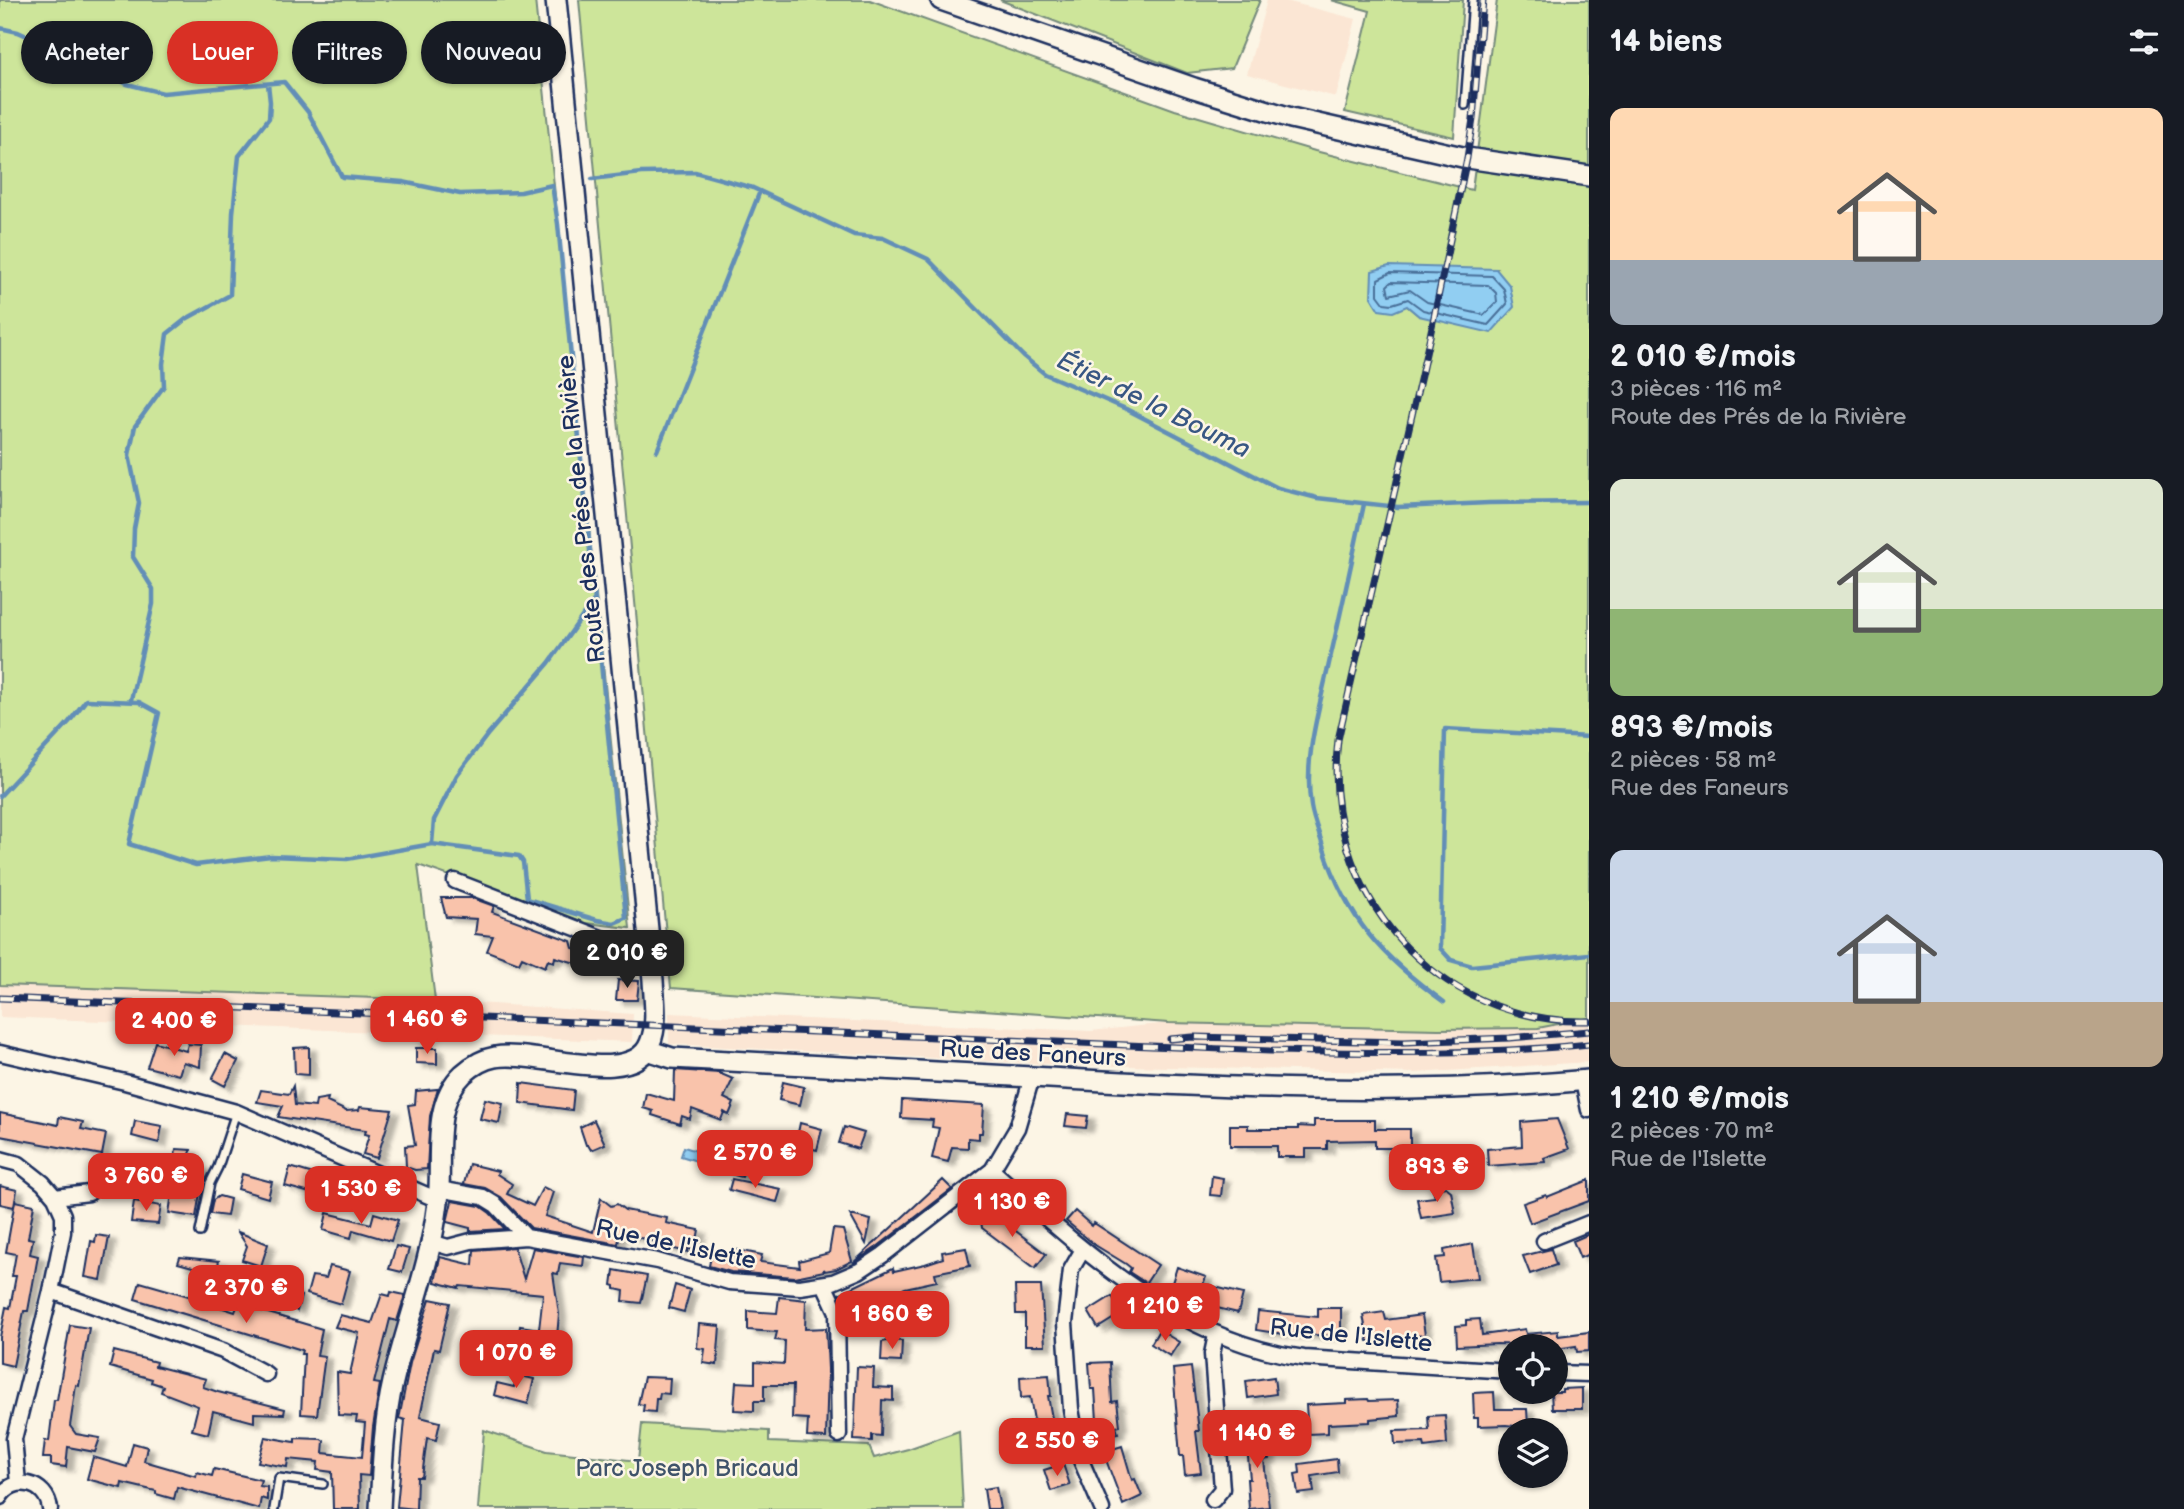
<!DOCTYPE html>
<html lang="fr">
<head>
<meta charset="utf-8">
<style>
  body { margin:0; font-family:"Balsamiq Sans",sans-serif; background:#242831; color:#f1f3f6; height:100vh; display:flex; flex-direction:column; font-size:26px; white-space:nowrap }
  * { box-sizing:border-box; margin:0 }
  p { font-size:23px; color:#9ea1a6 }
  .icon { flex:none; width:38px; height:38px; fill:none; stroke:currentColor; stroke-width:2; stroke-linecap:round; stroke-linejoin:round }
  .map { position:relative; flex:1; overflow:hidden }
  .panel { display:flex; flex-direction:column; background:#171b24; width:595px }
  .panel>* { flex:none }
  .guide { position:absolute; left:21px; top:21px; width:665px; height:63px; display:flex; gap:14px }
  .tools { position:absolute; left:1498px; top:1334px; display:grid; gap:14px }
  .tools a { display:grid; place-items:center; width:70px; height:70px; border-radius:50%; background:#171b24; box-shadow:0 2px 5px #0004; font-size:35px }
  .price { position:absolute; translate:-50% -60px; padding:0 16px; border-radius:14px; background:#d93025; color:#fff; font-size:23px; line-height:46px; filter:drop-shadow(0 2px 4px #0008) }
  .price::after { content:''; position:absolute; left:50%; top:42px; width:21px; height:16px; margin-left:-10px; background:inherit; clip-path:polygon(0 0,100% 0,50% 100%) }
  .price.selected { background:#222; color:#fff }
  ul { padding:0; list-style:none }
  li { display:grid; align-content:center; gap:14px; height:371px; padding:0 21px }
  li span { display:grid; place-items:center; height:217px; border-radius:14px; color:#555 }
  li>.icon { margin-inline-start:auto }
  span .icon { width:126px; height:126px; fill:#fffc; stroke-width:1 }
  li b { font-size:30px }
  h2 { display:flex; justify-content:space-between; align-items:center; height:84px; padding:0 21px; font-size:30px }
  .chip { padding:0 24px; border-radius:32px; background:#171b24; box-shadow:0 2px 5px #0004; font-size:24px; line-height:63px }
  .chip.selected { background:#d93025; color:#fff }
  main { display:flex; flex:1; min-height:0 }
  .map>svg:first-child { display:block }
  .built { fill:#fbe6d4 }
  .green { fill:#cde59a; stroke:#748a7c; stroke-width:2; fill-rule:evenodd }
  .water { fill:#91cef2; stroke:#628eb7; stroke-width:2 }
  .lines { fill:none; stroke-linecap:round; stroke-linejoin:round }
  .shore { stroke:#4a6f99; stroke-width:2 }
  .stream { stroke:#628eb7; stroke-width:4.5 }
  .building { fill:#f9c3ab; stroke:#1b2f5e; stroke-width:2; filter:url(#shadow) }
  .lane-casing { stroke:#1b2f5e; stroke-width:12 }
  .street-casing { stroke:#1b2f5e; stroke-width:19 }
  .secondary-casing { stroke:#1b2f5e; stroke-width:24 }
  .lane { stroke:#fcf5e5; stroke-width:7 }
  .street { stroke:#fcf5e5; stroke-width:14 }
  .secondary { stroke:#fcf5e5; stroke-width:19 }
  .rail-casing { stroke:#1b2f5e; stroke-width:7 }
  .rail { stroke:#fcf5e5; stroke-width:4.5; stroke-dasharray:13; stroke-linecap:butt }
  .labels { text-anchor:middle; stroke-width:5; stroke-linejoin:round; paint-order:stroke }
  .street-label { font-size:24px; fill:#1b2f5e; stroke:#fcf5e5 }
  .park-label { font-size:24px; fill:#3f536a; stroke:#fcf5e5 }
  .water-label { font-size:26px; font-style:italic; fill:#385783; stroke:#fcf5e5 }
</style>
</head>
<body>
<main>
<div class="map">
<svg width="1589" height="1509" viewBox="0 0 1589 1509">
  <defs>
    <filter id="shadow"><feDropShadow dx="7" dy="4" stdDeviation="2" flood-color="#0004"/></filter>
  </defs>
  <rect width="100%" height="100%" fill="#fcf5e5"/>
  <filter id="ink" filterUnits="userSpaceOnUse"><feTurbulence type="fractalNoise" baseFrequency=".0143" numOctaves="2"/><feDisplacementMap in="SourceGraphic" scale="14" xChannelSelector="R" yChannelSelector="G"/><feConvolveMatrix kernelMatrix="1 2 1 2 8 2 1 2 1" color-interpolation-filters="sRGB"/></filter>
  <g filter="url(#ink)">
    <!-- built -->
    <path class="built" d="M1267,0H1282L1356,19L1336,97L1247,74Z
      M0,985L435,1000L633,1014L632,1042L0,1017Z
      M669,1013L1091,1031L1169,1023L1438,1029L1538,1028L1589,1018V1062L1415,1073L1046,1064L669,1044Z"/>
    <!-- green -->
    <path class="green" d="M0,0H535L630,928L586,923L418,865L435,1000L0,985Z
      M579,0H870L1175,110L1315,151L1472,190L1497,0H1589V1018L1538,1028L1438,1029L1169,1023L671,988ZM1453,269H1496L1419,316L1407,306Z
      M1000,0H1260L1232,68L1187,73Z
      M1331,0H1463L1454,137L1345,112L1370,11Z
      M642,1424L769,1431V1442L869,1446L874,1458L908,1449L959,1431L963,1509H478L484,1430L547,1451L638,1461Z"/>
    <!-- water -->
    <path class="water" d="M1389,266L1496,269L1510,286L1514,307L1491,333L1419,316L1407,306L1393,312L1379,310L1371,297L1372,271Z
      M684,1147L706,1154L703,1163L681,1156Z"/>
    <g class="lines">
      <!-- shore -->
      <path class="shore" d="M1390,273L1492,276L1504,289L1507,304L1488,325L1423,310L1408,299L1392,304L1384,303L1378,295V279Z
        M1391,282L1488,285L1496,293L1497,302L1484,315L1427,302L1410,290L1389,295L1387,286Z"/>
      <!-- stream -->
      <path class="stream" d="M0,28L18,32L79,59L127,84L163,93L284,82L308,112L342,177L403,182L460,194L521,192L552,185L558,224L626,918L614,923L597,920L527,899L523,862L519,856L432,844L347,859L271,856L196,865L129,844L159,713L139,702L86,700L69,722L0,796
        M592,179L641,173L695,172L753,188L854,235L883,238L928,259L1023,356L1045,374L1126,409L1278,488L1317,498L1398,507L1489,503L1589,502
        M657,451L760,191
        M1364,504C1353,556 1342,608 1330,659C1320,706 1303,758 1311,806C1313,819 1319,833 1323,846C1347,920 1383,958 1444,1002
        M131,700L153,604V589L133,557L134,529L139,503L129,455L135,426L164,386L163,364L167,334L186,319L230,295L233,213L239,156L269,118L270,102L268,84
        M1589,737L1445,729L1440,948L1451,960L1472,966L1589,954
        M432,844L434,820L457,775L488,734L549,663L594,600"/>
    </g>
    <!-- building -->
    <path class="building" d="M441,898H472L494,906L492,912L571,941L573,948L580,950L579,964L555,957L554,962L548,960L545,967L522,957L519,963L487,951L493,936L475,934L477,919L446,917Z
      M618,980L639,981L637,1000H616Z
      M155,1042L186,1051L188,1044L201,1045L200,1067L183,1062L179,1075L147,1067Z
      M309,1047V1075L295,1074L294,1048Z
      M416,1048H437V1064L416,1063Z
      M225,1054L238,1061L225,1086L212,1079Z
      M675,1070L719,1073L733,1079L724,1098L734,1103L729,1115L724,1112L721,1120L692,1109L690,1119L682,1116L680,1124L652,1115L653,1111L643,1108L646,1093L674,1101Z
      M783,1082L804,1087L800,1105L779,1100Z
      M521,1083L574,1090L572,1110L520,1103Z
      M293,1086L295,1105L315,1107L316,1100L328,1098L327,1102L346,1111L359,1110L360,1107L392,1110L377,1158L363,1154L369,1135L365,1134L366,1130L278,1117L283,1106L257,1102L261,1090L289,1094Z
      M438,1089L430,1116L427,1169L415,1170L406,1167L405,1146L415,1145L408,1105L415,1104L416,1091Z
      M485,1099L503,1103L499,1123L480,1119Z
      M902,1100L984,1105L982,1133H979V1139L968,1138V1148L952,1147L948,1162L932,1158L939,1128L932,1127L933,1120L901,1118Z
      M0,1113L58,1125L59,1117L83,1122L81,1129L106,1134L102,1155L0,1136Z
      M1067,1114L1088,1116L1086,1128L1065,1126Z
      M1557,1119L1569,1149L1544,1158L1545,1162L1488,1166L1487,1149L1522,1146L1521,1122Z
      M594,1120L605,1144L591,1150L588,1145H586L580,1127Z
      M1314,1120H1375V1129H1410V1148H1375V1140L1327,1141V1149H1306V1157H1277V1146H1230V1125H1248V1129H1298V1126L1314,1127Z
      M135,1121L162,1126L159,1143L132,1136Z
      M800,1123L822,1129L817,1150L805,1147L806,1143L796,1142Z
      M844,1127L864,1133L858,1149L839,1143Z
      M176,1149L191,1150L188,1165L204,1167L196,1217L169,1213L174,1181L171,1180Z
      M734,1158L746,1161L742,1177L730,1174Z
      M469,1164L498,1171L497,1174L512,1184L507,1194L533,1206L543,1187L553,1192L545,1216L593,1232L601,1198L611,1206L617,1204L625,1210L667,1218L666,1223L699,1230L695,1250L688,1249V1252L661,1246L662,1244L655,1241L620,1234L618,1244L531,1228L501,1197L485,1188L464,1184Z
      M290,1167L333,1180L328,1198L285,1186Z
      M242,1174L272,1182L268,1198L238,1189Z
      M1212,1176L1223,1178L1221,1196L1210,1195Z
      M732,1179L781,1189L777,1202L729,1190Z
      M943,1180L952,1189L877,1247L853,1263Z
      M1589,1180V1201L1530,1223L1523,1203L1546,1195L1547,1197Z
      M0,1186L17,1190L14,1207L0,1204Z
      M1446,1187L1451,1191L1455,1213L1421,1218L1417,1199L1435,1197L1433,1189Z
      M219,1196L230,1199L227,1216L210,1214L213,1200Z
      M15,1201L34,1205L28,1238L33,1239L30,1254L38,1256L28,1311H24L13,1366L0,1363V1337L6,1307L10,1308L16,1276H12L16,1254L6,1252Z
      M134,1201L161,1206L158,1224L131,1222Z
      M452,1201L480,1206L490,1213L505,1229L470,1231V1228L447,1222Z
      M1075,1211L1092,1226L1094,1223L1158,1265L1146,1283L1129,1272L1131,1268L1126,1264L1095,1245L1066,1221Z
      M327,1213L371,1224L374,1213L398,1220L391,1241L353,1230L351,1238L323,1230Z
      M992,1213L1046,1254L1035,1268L982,1228L980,1214Z
      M850,1215L871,1220L866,1244Z
      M833,1229L843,1230L852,1261L836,1269L825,1271L824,1269V1271L795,1277L731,1272L709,1266L712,1251L737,1257L738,1250L762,1255L760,1262L800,1267L799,1261L829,1253Z
      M238,1232L268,1244L261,1266L242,1260L247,1246Z
      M1589,1234V1254L1580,1258L1573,1241Z
      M96,1235L109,1237L101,1280L85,1277L91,1241L95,1242Z
      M1473,1244L1478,1278L1439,1282L1436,1258L1445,1257L1444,1250Z
      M396,1246L409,1249L402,1272L389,1269Z
      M514,1247L524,1279L533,1248L584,1257L583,1266L560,1263L558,1274L553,1273L559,1314L556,1348L517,1343L520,1326L539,1329L543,1294L460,1286L459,1288L435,1282L440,1257L473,1265L474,1250Z
      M966,1248L970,1266L935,1273L937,1281L905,1288L871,1304L872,1307L860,1313L856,1309L847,1313L839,1294L893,1268L894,1271L925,1264L943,1258L942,1252Z
      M1551,1249L1556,1265L1530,1274L1523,1256Z
      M180,1257L219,1261L208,1303L235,1312L238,1304L322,1329L317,1355L325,1356L317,1415L301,1414L304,1354H301L302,1350L135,1299L140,1282L192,1297L200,1269L178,1263Z
      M330,1266L350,1271L341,1304L307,1294L312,1276L326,1278Z
      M1177,1267L1206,1277L1203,1284L1243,1294L1238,1313L1213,1307L1215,1299L1172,1283Z
      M614,1270L647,1276L641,1303L623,1301L624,1291L615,1289V1286L612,1285Z
      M284,1284L301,1296L297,1311L276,1295Z
      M675,1285L690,1290L684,1312L669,1308Z
      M1015,1286H1041L1045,1345H1025V1314H1016Z
      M391,1292L405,1295L397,1321L390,1319L374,1383L380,1384L373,1427L369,1476L359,1475L360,1509H333L332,1472L317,1470L318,1462L288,1459L287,1467L258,1462L265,1437L295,1442V1438L321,1439L324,1441L323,1453L362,1457L365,1423L356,1422L357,1416L338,1415L337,1372L350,1374L359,1333L335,1327L340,1315L372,1323L382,1294L390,1296Z
      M1112,1296L1122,1313L1098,1328L1088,1311Z
      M779,1297L806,1300L805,1329L826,1328L828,1369L826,1438L807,1437L808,1419L792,1418L793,1385H764V1401H754V1411L734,1410L736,1382L755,1383V1362L784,1364L785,1341L775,1340L777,1332L748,1330V1311L777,1313Z
      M430,1299L450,1303L439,1350L434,1349L420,1417L440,1422L436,1440L427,1438L422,1477H417L416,1509L397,1507L405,1420L399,1418L400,1414L410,1363Z
      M1318,1308H1341V1336L1284,1334L1256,1330L1258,1311L1318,1317Z
      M1384,1312L1386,1320L1422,1315L1425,1335L1368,1341L1363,1315Z
      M1480,1319L1482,1335L1525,1329L1526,1334L1558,1331V1336L1589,1332V1351L1577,1352L1576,1346L1556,1349V1346L1497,1344L1457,1346L1456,1326L1466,1325V1320Z
      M699,1324L720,1326L717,1365L703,1363L705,1349L697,1348Z
      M70,1325L89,1328L79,1386L76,1385L70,1426L76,1434L100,1438L95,1452L68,1447L66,1467L51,1465V1458H43L45,1440L49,1441L54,1400H57Z
      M1159,1330L1179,1342L1170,1356L1151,1344Z
      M892,1340L902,1341L901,1362L881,1361L882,1342Z
      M114,1351L156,1362L155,1366L206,1379L203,1387L218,1392L285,1409L284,1414L254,1413V1422L213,1411L208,1434L192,1430L198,1406L161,1392L163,1386L151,1382L152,1379L110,1367Z
      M1110,1362L1112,1402L1117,1401L1120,1426L1116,1427L1118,1433L1098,1436L1095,1389H1091L1089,1363Z
      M857,1367L874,1368L873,1387L893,1388V1401L882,1400L881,1436L872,1435V1441L854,1440Z
      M1191,1367L1199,1431H1196L1201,1473L1185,1475L1183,1456H1180L1173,1369Z
      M517,1375L534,1379L528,1404L494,1395L497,1383L514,1387Z
      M1049,1375L1051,1396H1048L1056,1441L1038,1444L1030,1397L1021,1398L1020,1377Z
      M644,1377L670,1378L669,1394L660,1393L659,1399H656L655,1412L643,1411L644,1405L638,1404Z
      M1274,1377L1276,1394L1248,1398L1246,1381Z
      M1582,1388V1409H1552L1551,1392H1562V1389Z
      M1494,1392L1495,1409H1527L1528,1426L1526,1428L1514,1429V1426L1506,1425L1478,1426V1418H1474L1473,1393Z
      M1368,1399L1369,1401L1398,1400L1399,1416L1370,1419V1422L1328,1424V1433L1308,1434L1306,1405L1346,1403V1400Z
      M1445,1415L1447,1444L1425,1447L1424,1443L1395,1444L1394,1431L1429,1430L1428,1416Z
      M1266,1432L1269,1459L1264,1460L1269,1507L1249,1509L1247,1479H1250L1246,1435Z
      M133,1443L147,1447L144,1461L196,1476L197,1472L212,1476L214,1469L261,1480L259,1486L267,1487V1500L261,1498L259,1509L177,1487L174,1499L156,1494V1491L122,1483L121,1488L87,1479L93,1457L127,1467Z
      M1122,1446L1132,1480L1135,1479L1142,1496L1123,1505L1103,1452Z
      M1337,1459L1338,1472L1312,1476L1314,1492L1298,1494L1295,1474L1300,1473L1299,1464Z
      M1063,1464L1070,1485L1051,1491L1044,1470Z
      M996,1487L1000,1509H987L984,1489Z"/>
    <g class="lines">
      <defs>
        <path id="lane" d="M1465,105L1473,0
          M200,1232L210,1183L218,1167L236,1112
          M274,1509L279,1478L323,1484"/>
        <path id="street" d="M455,881L614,943L650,952
          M0,1053L125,1082L236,1112L438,1200
          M1583,1081L1589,1110
          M0,1159L19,1164L43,1183L55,1197L63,1215V1232L51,1291L14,1439L18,1483
          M992,1170L1017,1128L1032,1077
          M439,1189L483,1197L496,1205L526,1237L657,1261L729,1282L800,1287L833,1282L859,1271L883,1255L992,1170C1082,1250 1179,1342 1304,1358L1510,1371
          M55,1197L89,1193
          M1544,1241L1589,1223
          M431,1242L448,1247L471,1241L526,1237
          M1082,1251L1071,1270L1065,1323L1071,1409L1080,1458L1102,1509
          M824,1284L837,1312L839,1435
          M51,1291L223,1351L266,1374
          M1556,1373L1589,1374
          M0,1497C14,1474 47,1482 50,1509
          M1213,1500L1222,1489L1212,1354L1216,1335"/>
        <path id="secondary" d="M941,0L1194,88L1291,118L1467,158L1589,176
          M647,1050L672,1058C792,1064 912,1071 1032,1077C1218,1088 1403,1097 1589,1080
          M380,1509C382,1469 384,1420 393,1382C407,1322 431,1263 438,1202C443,1162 430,1105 463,1074C472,1066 483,1059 495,1057C533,1049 633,1089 650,1043C658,1025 654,1000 653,980L556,0"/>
      </defs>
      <!-- lane casing -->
      <use href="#lane" class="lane-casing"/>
      <!-- street casing -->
      <use href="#street" class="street-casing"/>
      <!-- secondary casing -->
      <use href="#secondary" class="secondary-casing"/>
      <!-- lane -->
      <use href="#lane" class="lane"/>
      <!-- street -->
      <use href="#street" class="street"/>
      <!-- secondary -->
      <use href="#secondary" class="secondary"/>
      <defs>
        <path id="rail" d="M1483,0L1473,119L1467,158L1430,336L1338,740C1320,892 1435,1025 1589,1021
          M0,998L1270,1051C1376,1053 1483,1055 1589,1044
          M1170,1039L1193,1037L1404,1042L1510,1038L1589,1031"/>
      </defs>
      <!-- rail casing -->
      <use href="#rail" class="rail-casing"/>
      <!-- rail -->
      <use href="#rail" class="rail"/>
    </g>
  </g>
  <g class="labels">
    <!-- street labels -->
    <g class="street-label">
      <text transform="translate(581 509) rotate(-96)" y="8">Route des Prés de la Rivière</text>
      <text transform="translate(1033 1053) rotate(3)" y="8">Rue des Faneurs</text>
      <text transform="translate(676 1244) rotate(12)" y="8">Rue de l'Islette</text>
      <text transform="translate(1351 1335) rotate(6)" y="8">Rue de l'Islette</text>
    </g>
    <!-- park labels -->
    <g class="park-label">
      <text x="687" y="1476">Parc Joseph Bricaud</text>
    </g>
    <!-- water labels -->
    <g class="water-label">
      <text transform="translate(1154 404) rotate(26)" y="9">Étier de la Bouma</text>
    </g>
  </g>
</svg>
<div class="tools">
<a><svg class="icon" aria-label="locate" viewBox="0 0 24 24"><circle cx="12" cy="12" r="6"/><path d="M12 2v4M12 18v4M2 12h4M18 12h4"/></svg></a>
<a><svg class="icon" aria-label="layers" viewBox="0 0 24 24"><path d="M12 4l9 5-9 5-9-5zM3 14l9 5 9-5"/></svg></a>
</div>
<b class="price selected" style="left:627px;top:990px">2 010 €</b>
<b class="price" style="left:427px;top:1056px">1 460 €</b>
<b class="price" style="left:174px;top:1058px">2 400 €</b>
<b class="price" style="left:755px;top:1190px">2 570 €</b>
<b class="price" style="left:1437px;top:1204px">893 €</b>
<b class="price" style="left:146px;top:1213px">3 760 €</b>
<b class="price" style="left:361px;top:1226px">1 530 €</b>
<b class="price" style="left:1012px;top:1239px">1 130 €</b>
<b class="price" style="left:246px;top:1325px">2 370 €</b>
<b class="price" style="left:1165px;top:1343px">1 210 €</b>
<b class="price" style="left:892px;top:1351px">1 860 €</b>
<b class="price" style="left:516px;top:1390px">1 070 €</b>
<b class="price" style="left:1257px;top:1470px">1 140 €</b>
<b class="price" style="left:1057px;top:1478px">2 550 €</b>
<div class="guide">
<a class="chip">Acheter</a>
<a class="chip selected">Louer</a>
<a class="chip">Filtres</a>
<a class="chip">Nouveau</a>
</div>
</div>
<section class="panel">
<h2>14 biens<svg class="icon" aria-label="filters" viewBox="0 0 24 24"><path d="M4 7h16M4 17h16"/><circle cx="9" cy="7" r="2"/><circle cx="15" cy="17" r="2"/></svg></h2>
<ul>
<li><span style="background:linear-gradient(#ffd9b3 70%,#9aa5b1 0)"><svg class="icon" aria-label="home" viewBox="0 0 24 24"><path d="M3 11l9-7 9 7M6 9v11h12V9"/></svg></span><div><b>2 010 €/mois</b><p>3 pièces · 116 m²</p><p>Route des Prés de la Rivière</p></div></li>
<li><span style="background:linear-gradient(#dfe7d0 60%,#8fb573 0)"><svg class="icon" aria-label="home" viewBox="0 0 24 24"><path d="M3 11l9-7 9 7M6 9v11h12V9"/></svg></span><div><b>893 €/mois</b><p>2 pièces · 58 m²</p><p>Rue des Faneurs</p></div></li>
<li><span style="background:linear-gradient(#c9d6e8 70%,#b9a48a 0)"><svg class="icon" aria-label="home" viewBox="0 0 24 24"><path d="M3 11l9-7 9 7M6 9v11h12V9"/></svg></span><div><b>1 210 €/mois</b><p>2 pièces · 70 m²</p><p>Rue de l'Islette</p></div></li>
</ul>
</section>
</main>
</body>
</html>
